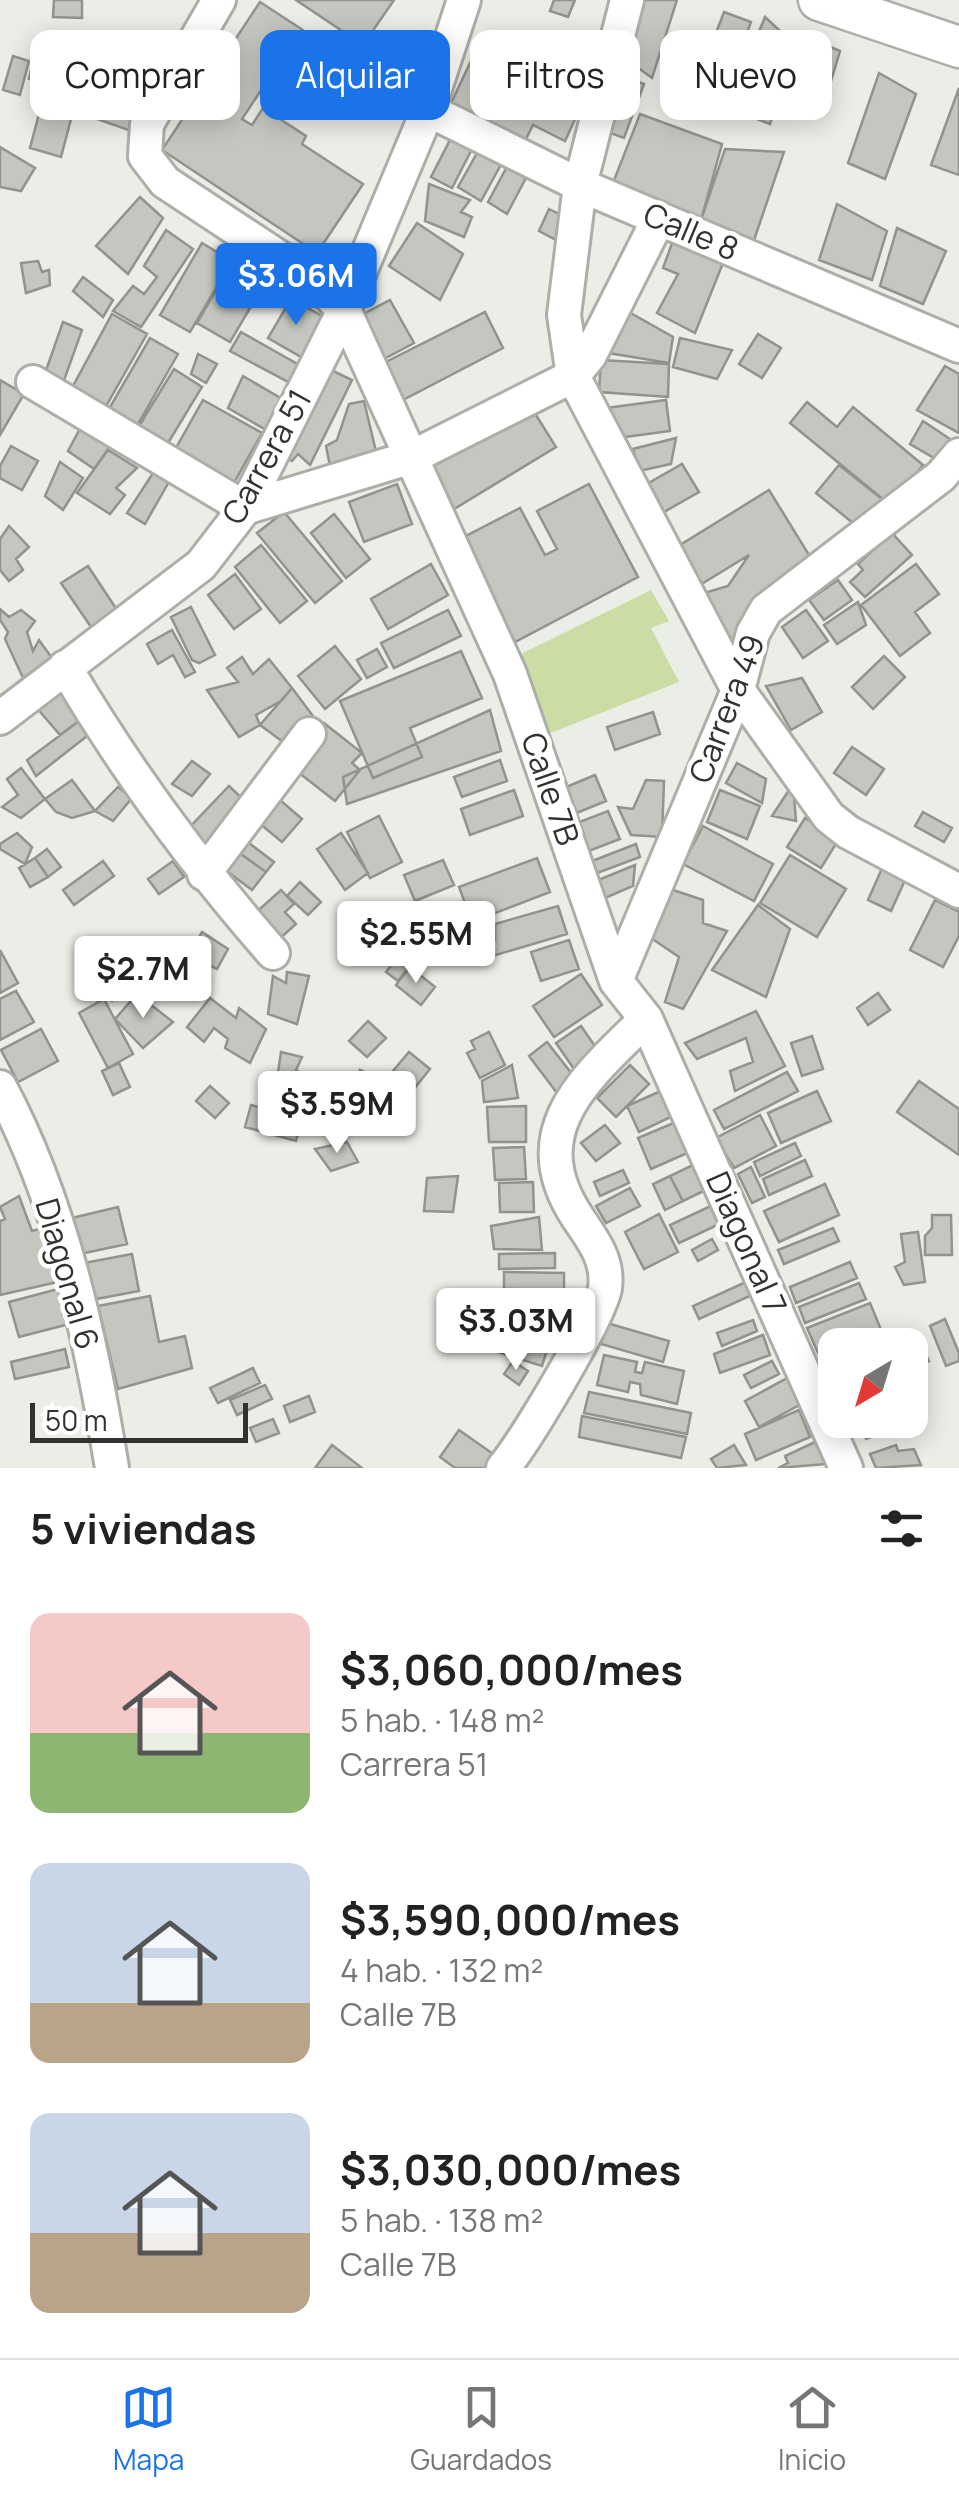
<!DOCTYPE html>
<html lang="es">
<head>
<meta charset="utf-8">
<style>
  body { margin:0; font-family:Manrope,sans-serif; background:#f2f2f2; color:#222; height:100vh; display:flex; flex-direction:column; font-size:38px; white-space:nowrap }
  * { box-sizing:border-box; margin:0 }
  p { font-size:32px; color:#767676 }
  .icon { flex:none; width:55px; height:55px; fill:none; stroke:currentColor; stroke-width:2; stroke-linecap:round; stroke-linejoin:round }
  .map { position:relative; height:1468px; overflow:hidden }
  .drawer { display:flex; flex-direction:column; background:#fff; flex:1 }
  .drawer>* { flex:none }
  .banner { position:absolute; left:30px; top:30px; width:900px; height:90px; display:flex; gap:20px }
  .needle { width:65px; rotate:218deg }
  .tools { position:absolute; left:818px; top:1328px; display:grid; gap:20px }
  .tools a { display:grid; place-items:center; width:110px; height:110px; border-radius:20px; background:#fff; box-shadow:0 5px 25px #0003; font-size:50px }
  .scale { position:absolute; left:30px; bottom:25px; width:218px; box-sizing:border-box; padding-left:10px; border:5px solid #31322f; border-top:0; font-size:28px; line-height:35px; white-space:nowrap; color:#31322f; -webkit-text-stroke:8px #fff; paint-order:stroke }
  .price { position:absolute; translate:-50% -85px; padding:0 22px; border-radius:10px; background:#fff; color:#222; font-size:32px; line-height:65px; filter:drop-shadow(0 2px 5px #0008) }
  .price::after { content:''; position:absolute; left:50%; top:60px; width:30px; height:22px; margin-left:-15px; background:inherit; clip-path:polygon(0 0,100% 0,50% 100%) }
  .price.on { background:#1a73e8; color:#fff }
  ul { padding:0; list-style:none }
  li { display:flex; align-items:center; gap:30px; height:250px; padding:0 30px }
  li span { display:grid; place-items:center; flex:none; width:280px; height:200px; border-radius:20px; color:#555 }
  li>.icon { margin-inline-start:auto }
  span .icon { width:120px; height:120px; fill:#fffc; stroke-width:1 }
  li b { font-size:42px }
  h2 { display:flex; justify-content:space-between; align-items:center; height:120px; padding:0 30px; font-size:42px }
  .pill { padding:0 35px; border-radius:20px; background:#fff; box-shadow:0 5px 25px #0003; font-size:35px; line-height:90px }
  .pill.on { background:#1a73e8; color:#fff }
  .tab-bar { display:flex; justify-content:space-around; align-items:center; height:140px; border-top:2px solid #e0e0e0; background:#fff; font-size:28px; color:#767676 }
  .tab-bar a { display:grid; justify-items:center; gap:5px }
  .tab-bar .on { color:#1a73e8 }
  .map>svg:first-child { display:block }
  .green { fill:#cbdca4 }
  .building { fill:#c4c7bf; stroke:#91938c; stroke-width:2.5 }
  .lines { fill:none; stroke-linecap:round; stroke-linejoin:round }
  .minor-casing { stroke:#acafa8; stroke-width:38 }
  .tertiary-casing { stroke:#acafa8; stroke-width:45 }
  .minor { stroke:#fff; stroke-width:32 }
  .tertiary { stroke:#fff; stroke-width:40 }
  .labels { text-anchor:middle; stroke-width:9; stroke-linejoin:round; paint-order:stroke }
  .street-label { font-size:32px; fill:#31322f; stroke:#fff }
</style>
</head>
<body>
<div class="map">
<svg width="959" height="1468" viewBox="0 0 959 1468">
  <rect width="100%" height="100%" fill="#ebeee6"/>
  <!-- green -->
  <path class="green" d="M651,590L669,621L651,628L679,682L548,734L519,655Z"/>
  <!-- building -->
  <path class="building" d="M54,0H82V18L53,17Z
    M296,0H394L363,45Z
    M554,0H575L568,17L550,11Z
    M638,0H677L652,78L626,59Z
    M260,2L306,32L294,51L289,48L242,119L252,125L263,108L306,136L302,144L363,184L317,253L162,150Z
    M724,12L751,22L724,96L696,85Z
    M765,17L793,43L770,124L727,108Z
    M803,35L840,51L825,101L780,88Z
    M45,52L73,59L65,91L29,79L33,61L41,62Z
    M13,56L29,61L20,95L3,90Z
    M470,63L554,102L563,82L587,93L565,141L533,125L521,149L446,114Z
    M879,73L916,94L885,179L848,163Z
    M625,77L644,84L624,138L605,131Z
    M79,82L144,106L134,132L69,109Z
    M959,88V175L931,165Z
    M40,110L71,119L61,157L30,148Z
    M640,114L722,144L701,220L611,188Z
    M453,134L474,145L452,188L431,177Z
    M481,146L504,159L481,201L458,187Z
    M0,147L35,168L21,191L0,187Z
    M725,149L784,152L754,240L701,220Z
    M509,163L528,174L507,214L488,202Z
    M429,184L470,200L461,212L472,217L464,237L425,221Z
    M140,197L163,218L128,274L96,246Z
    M837,204L887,231L872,280L819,260Z
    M549,209L567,218L556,240L539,231Z
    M417,223L463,254L440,300L389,266Z
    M897,228L946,251L923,304L880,286Z
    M166,230L193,249L141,327L113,311L133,286L144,294L157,277L144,266Z
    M674,238L725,258L695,333L657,313L678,274L663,268Z
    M202,243L232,261L190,332L160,315Z
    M38,261L42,272L49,270L50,285L26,293L21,263Z
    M233,261L266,281L230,342L197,323Z
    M83,277L113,300L103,317L73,291Z
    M291,299L324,317L301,357L268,338Z
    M390,300L414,343L378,362L354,319Z
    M620,307L673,337L669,363L596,351Z
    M485,312L503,348L397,403L378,366Z
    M112,314L147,334L101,415L67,397Z
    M63,322L82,330L62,386L43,379Z
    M241,332L301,366L292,384L230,351Z
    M758,334L781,348L762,378L739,364Z
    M150,338L178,354L134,431L106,414Z
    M680,338L732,350L717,379L673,367Z
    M198,354L217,364L206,383L191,374Z
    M601,360L669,364L668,397L599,392Z
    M945,366L959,374V433L917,410Z
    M325,367L352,380L310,465L298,454L292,461L282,456Z
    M174,369L202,387L165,448L136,431Z
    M243,376L284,400L268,431L228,408Z
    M0,380L24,394L0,435Z
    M203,400L262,433L231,488L172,455Z
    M666,400L670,431L610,439L606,408Z
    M364,401L378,460L331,471L326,446L337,440L349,404Z
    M807,402L837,427L853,407L923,465L890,505L790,423Z
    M531,407L556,447L446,514L421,474Z
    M923,421L956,443L941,462L910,444Z
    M82,425L111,445L94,469L68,451Z
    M676,438L671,464L639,471L633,449Z
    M11,446L38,461L22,490L0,478V466Z
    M108,450L137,468L116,488L125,495L110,514L77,493Z
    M60,462L83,478L63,510L45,496Z
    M682,464L699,492L664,512L647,484Z
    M839,465L882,499L859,528L816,493Z
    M155,470L170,480L145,524L127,513Z
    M397,484L412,524L364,542L349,502Z
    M589,484L638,577L515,642L460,539L520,508L545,555L557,549L537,511Z
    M769,490L814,563L746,637L722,645L704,593L728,586L749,555L695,588L672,550Z
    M284,512L342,581L315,603L257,533Z
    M334,514L370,559L346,578L311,533Z
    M9,526L29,547L16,559L23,570L9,581L0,570V539Z
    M892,533L912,555L865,597L850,582L863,570L858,564Z
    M261,545L307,601L280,623L235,567Z
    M431,564L448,595L388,629L371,599Z
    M916,564L939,594L915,612L930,633L900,656L861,605Z
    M88,566L117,610L91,627L61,583Z
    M235,574L261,609L234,629L208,595Z
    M838,580L852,600L824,620L809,600Z
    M858,602L866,625L837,644L824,625Z
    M191,607L215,655L199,663L192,660L171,617Z
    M0,609L9,617L21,610L35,621L27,632L33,651L39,640L52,658L23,678L5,639L8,632L0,620Z
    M448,610L461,636L394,668L381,643Z
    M806,610L828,641L803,658L782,627Z
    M172,630L195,672L185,677L173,655L158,664L147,644Z
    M335,646L361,679L325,709L298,676Z
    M377,649L387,667L367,678L357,660Z
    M461,651L482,698L410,728L422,757L373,778L340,701Z
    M884,656L905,677L873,709L852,687Z
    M242,657L253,674L269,659L292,688L281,701L256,715L260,725L239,737L207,690L238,682L227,668Z
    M802,678L822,712L791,730L766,686Z
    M60,687L83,718L60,735L36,707Z
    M292,688L313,716L283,742L260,725Z
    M490,710L501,751L347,804L343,777Z
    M653,712L660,734L615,750L607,727Z
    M83,718L91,733L36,776L27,760Z
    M324,723L362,753L352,763L360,770L335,801L289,765Z
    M852,747L884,769L866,795L834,773Z
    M500,760L507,781L462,797L454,777Z
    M192,761L210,774L192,796L172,784Z
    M737,763L766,779L762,803L726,783Z
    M21,768L45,799L21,818L2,807L18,795L7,779Z
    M595,775L606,801L569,816L559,790Z
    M72,780L95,811L72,818L56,812L45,799Z
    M646,780L664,781L662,837L631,835L618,807L633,809Z
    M793,784L796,821L772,816Z
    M229,786L247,803L204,847L187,830Z
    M118,787L132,798L113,821L95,811Z
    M514,790L523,816L470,835L461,809Z
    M720,790L760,806L747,839L707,822Z
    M273,794L302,819L282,842L253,818Z
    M608,811L620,839L581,854L569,826Z
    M923,812L952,828L944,842L915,826Z
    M379,816L402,862L370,878L347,832Z
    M805,818L839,839L821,868L787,847Z
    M703,826L773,864L754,901L683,864Z
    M17,833L32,847L25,864L0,849V844Z
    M341,833L368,873L345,890L317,849Z
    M245,840L274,862L266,872L238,852Z
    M636,844L640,857L592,875L587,863Z
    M47,849L61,867L48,877L35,858Z
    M238,852L266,872L252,890L224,869Z
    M790,855L846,889L817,937L760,903Z
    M35,858L48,877L30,887L19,868Z
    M537,858L550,892L472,922L459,887Z
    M443,860L454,885L415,901L404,875Z
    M103,861L114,876L74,905L63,890Z
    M173,861L184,877L159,894L148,879Z
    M635,865L633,886L598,901L591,883Z
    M883,866L907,876L891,911L868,900Z
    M300,882L321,902L308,915L287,896Z
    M670,889L703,900V923L727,931L683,1009L665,1002L679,957L651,938Z
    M281,890L294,904L285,912L296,924L275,943L251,917Z
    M935,900L959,912V936L943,967L910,950Z
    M758,905L790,929L766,997L712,970Z
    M558,906L567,934L489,957L485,943L495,940V924Z
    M202,932L228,949L217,969L189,955Z
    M569,940L579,969L541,981L531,952Z
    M94,946L117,977L120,991L112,1001L77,966Z
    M0,950L18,983L0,993Z
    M401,953L413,962L398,981L386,972Z
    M410,967L435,987L421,1005L396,985Z
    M287,972L309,976L297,1024L268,1014L273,976L286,983Z
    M581,974L602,1005L554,1037L533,1006Z
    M16,991L34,1022L0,1040V999Z
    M878,993L890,1010L868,1025L857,1008Z
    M137,994L173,1022L143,1048L115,1019Z
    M210,998L236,1018L239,1008L266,1029L250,1063L225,1048L228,1039L214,1028L204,1042L187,1027Z
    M104,999L133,1054L108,1068L79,1013Z
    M756,1011L785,1066L735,1091L730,1071L753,1062L746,1038L697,1059L685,1043Z
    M368,1021L386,1038L367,1057L349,1041Z
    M581,1026L599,1052L574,1069L556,1043Z
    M41,1029L58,1061L18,1082L1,1050Z
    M489,1032L505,1065L480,1078L467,1053L475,1049L471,1041Z
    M812,1036L823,1069L802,1076L791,1043Z
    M547,1042L576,1079L557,1093L529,1056Z
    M281,1052L302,1057L296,1070L318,1083L310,1100L276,1086Z
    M409,1052L430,1069L413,1090L392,1072Z
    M119,1063L130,1087L113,1095L102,1071Z
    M512,1065L518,1098L484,1102L482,1081Z
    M630,1065L649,1084L616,1117L597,1098Z
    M360,1070L389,1083L378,1106L350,1093Z
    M787,1072L798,1091L724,1129L714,1110Z
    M919,1081L959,1109V1155L897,1112Z
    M210,1086L229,1103L215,1118L196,1101Z
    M663,1090L675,1115L639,1132L627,1106Z
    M817,1091L831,1121L781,1143L768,1113Z
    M251,1105L302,1119L296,1141L245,1127Z
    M526,1106V1142H489L487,1107Z
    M760,1115L776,1146L734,1168L716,1138Z
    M681,1120L694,1150L651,1169L638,1138Z
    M605,1125L620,1143L596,1161L581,1143Z
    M347,1142L358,1162L331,1171L315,1149Z
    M795,1143L801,1156L760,1176L754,1162Z
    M524,1147L526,1179L495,1180L493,1148Z
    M805,1160L812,1176L769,1195L763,1179Z
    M699,1162L712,1187L683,1201L670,1176Z
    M751,1167L765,1197L752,1203L738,1174Z
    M623,1170L629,1183L600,1196L594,1182Z
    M458,1176L453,1212L424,1211L427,1178Z
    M670,1176L683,1201L665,1210L653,1184Z
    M533,1182L534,1212H500L499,1183Z
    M825,1184L839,1215L779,1242L764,1211Z
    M630,1188L640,1206L606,1223L596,1206Z
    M19,1196L32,1231L47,1227L62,1281L0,1295V1221L5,1219L0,1207Z
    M715,1204L724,1222L679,1243L670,1225Z
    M118,1207L127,1244L80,1254L72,1218Z
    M659,1214L678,1252L644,1269L625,1232Z
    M932,1215H951L952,1255H925V1236L932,1228Z
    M539,1217L542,1250L494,1249L491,1226Z
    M833,1228L839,1241L784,1264L778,1250Z
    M918,1232L925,1282L904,1285L895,1267L905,1262L901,1234Z
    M712,1239L718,1250L698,1261L692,1250Z
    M555,1253V1268L499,1269V1254Z
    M132,1254L139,1291L91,1300L84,1263Z
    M850,1262L857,1278L796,1303L790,1287Z
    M504,1272L564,1273V1290L504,1289Z
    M746,1282L752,1295L699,1319L693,1306Z
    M859,1283L866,1299L805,1323L799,1307Z
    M58,1289L69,1324L19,1337L9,1302Z
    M503,1293L562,1296L561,1321L502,1317Z
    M150,1296L159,1342L185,1336L192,1368L118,1389L98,1306Z
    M870,1303L884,1337L864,1345H835V1357L822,1362L807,1328Z
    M502,1317L560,1326L558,1342L499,1334Z
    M945,1319L959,1353V1361L946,1366L930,1326Z
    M753,1320L757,1331L722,1346L717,1333Z
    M607,1323L669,1341L663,1362L601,1344Z
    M481,1328L547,1350L542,1366L476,1345Z
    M916,1333L929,1361L910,1369V1345H889Z
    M763,1335L770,1355L720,1373L714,1354Z
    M65,1349L69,1367L15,1379L11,1362Z
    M604,1355L637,1362L635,1372L642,1373L645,1362L684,1371L677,1404L641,1395L640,1384L630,1382L628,1392L597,1385Z
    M513,1361L528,1371L519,1385L504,1374Z
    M772,1361L779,1374L751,1388L744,1375Z
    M253,1368L260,1383L218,1403L210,1388Z
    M789,1377L803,1403L759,1427L745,1401Z
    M265,1385L272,1399L237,1415L230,1400Z
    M589,1392L691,1413L687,1434L584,1413Z
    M309,1396L315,1412L290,1422L284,1406Z
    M913,1406L919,1420L866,1439L861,1425L910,1420Z
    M799,1410L810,1437L756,1460L745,1434Z
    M582,1416L686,1437L681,1458L579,1437Z
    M273,1419L279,1433L256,1442L250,1428Z
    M459,1430L496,1456L488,1468H455L440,1457Z
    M815,1442L826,1464L778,1468L788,1463L785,1456Z
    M332,1445L362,1468H315Z
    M734,1445L746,1465L717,1468L711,1459Z
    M896,1445L898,1451L914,1449L921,1465L876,1468L870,1454Z"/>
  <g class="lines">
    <defs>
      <path id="minor" d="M219,0L147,124L145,156L165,182L315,281L344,310L510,674L616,981L646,1019L846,1468
        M627,0L580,185L564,315L573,376L738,690L829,817L848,832L959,891
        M428,110L580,185L959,346
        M33,382L245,508L412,457L573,376L590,355L659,218
        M65,667C126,770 194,863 273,953
        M0,718L201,565L245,508L344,310L428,110L464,0
        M204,874L309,734
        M616,981L738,690L753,633L766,610L941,476L959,455
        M0,1087C62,1203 91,1339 112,1468
        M503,1468C525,1442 600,1317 605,1288C609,1260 592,1239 578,1218C520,1131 586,1078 646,1019"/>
      <path id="tertiary" d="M819,0L959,47"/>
    </defs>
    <!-- minor casing -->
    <use href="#minor" class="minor-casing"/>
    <!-- tertiary casing -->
    <use href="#tertiary" class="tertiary-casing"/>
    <!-- minor -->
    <use href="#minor" class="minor"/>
    <!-- tertiary -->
    <use href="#tertiary" class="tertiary"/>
  </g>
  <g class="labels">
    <!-- street labels -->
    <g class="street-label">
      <text transform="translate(691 232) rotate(23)" y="11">Calle 8</text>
      <text transform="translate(267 457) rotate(-61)" y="11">Carrera 51</text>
      <text transform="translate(727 709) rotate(-69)" y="11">Carrera 49</text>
      <text transform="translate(550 789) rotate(71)" y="11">Calle 7B</text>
      <text transform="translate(746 1243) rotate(66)" y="11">Diagonal 7</text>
      <text transform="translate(67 1274) rotate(74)" y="11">Diagonal 6</text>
    </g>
  </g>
</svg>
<div class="tools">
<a><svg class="needle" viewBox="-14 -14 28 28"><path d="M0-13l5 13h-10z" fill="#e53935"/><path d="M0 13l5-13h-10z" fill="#767676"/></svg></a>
</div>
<div class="scale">50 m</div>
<b class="price on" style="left:296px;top:328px">$3.06M</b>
<b class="price" style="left:416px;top:986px">$2.55M</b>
<b class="price" style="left:143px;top:1021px">$2.7M</b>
<b class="price" style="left:337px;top:1156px">$3.59M</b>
<b class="price" style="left:516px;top:1373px">$3.03M</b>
<div class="banner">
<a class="pill">Comprar</a>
<a class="pill on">Alquilar</a>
<a class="pill">Filtros</a>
<a class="pill">Nuevo</a>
</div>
</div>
<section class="drawer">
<h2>5 viviendas<svg class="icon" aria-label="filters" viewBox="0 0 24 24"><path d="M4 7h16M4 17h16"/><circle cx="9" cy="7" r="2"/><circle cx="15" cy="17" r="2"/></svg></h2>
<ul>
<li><span style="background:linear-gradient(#f6c9c9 60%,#8fb573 0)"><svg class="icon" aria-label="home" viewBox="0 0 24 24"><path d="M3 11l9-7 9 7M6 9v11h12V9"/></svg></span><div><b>$3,060,000/mes</b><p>5 hab. · 148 m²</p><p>Carrera 51</p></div></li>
<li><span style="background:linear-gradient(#c9d6e8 70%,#b9a48a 0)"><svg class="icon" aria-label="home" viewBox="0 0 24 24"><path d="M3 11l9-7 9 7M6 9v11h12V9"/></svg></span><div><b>$3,590,000/mes</b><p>4 hab. · 132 m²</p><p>Calle 7B</p></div></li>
<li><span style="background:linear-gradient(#c9d6e8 60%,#b9a48a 0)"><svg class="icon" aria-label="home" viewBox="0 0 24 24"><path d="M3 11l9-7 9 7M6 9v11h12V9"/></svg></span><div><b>$3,030,000/mes</b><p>5 hab. · 138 m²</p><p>Calle 7B</p></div></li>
</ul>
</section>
<nav class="tab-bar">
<a class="on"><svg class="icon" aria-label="map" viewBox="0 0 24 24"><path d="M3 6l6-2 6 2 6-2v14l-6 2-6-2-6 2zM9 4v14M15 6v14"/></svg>Mapa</a>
<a><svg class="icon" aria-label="saved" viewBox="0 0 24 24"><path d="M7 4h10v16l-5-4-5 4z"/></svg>Guardados</a>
<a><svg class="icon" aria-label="home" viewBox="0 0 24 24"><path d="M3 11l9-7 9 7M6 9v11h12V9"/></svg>Inicio</a>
</nav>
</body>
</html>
